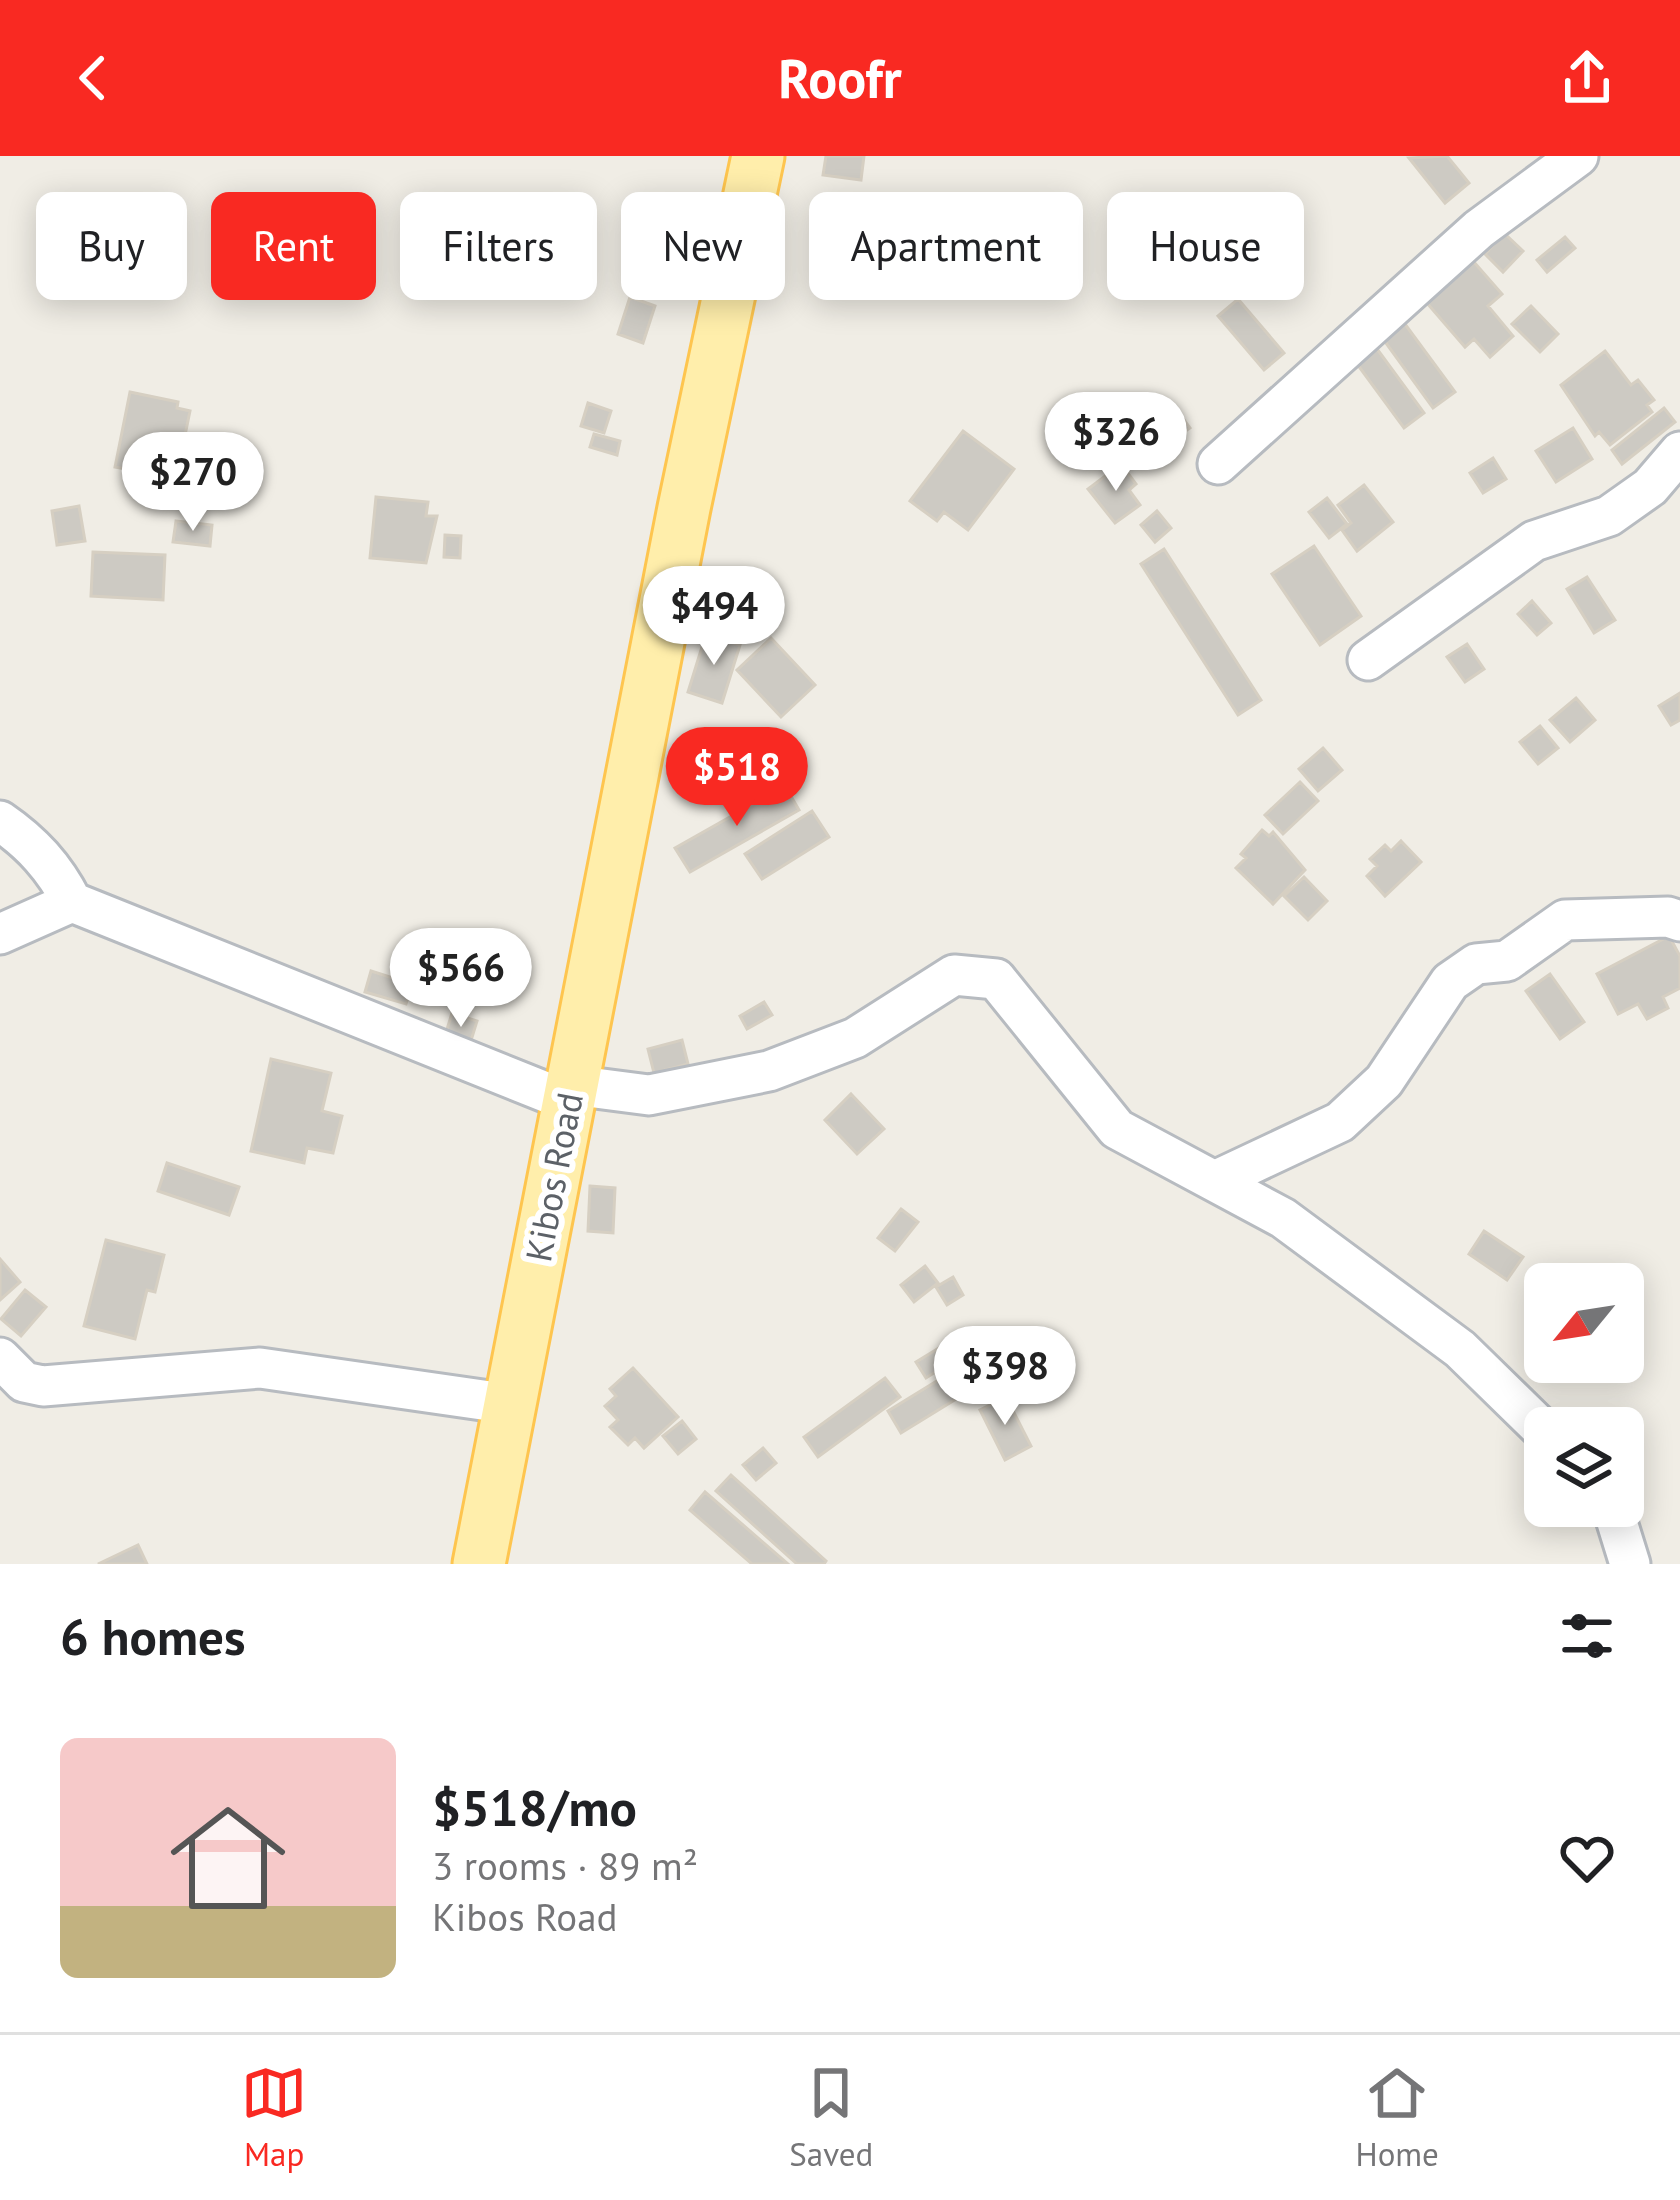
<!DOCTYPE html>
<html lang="en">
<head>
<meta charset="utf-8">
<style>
  body { margin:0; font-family:"PT Sans",sans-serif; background:#f2f2f2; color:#202124; height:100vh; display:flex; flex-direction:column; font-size:45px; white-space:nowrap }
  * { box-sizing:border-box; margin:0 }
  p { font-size:39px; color:#757577 }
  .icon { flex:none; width:66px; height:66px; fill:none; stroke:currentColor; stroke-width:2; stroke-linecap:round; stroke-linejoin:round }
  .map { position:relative; height:1408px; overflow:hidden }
  .sheet { display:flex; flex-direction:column; background:#fff; flex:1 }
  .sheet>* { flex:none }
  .guide { position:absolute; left:36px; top:36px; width:1608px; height:108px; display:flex; gap:24px }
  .needle { width:78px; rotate:240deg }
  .tools { position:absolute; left:1524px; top:1107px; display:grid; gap:24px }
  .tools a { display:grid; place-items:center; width:120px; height:120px; border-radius:18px; background:#fff; box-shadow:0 6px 30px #0003; font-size:60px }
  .price { position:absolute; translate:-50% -102px; padding:0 27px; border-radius:42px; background:#fff; color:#222; font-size:39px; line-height:78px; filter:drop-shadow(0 3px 6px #0008) }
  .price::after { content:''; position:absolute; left:50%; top:72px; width:36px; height:27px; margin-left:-18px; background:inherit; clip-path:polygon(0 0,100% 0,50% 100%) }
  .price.current { background:#f92922; color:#fff }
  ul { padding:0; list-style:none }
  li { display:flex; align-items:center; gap:36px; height:300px; padding:0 60px }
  li span { display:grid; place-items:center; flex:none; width:336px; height:240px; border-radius:18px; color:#555 }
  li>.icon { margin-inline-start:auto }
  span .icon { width:144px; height:144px; fill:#fffc; stroke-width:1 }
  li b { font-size:51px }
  h2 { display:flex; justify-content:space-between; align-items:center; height:144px; padding:0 60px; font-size:51px }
  .pill { padding:0 42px; border-radius:18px; background:#fff; box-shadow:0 6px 30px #0003; font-size:42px; line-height:108px }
  .pill.current { background:#f92922; color:#fff }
  header { display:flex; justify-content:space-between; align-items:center; height:156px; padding:0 60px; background:#f92922; color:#fff; font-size:54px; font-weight:600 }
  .dock { display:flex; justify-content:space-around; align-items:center; height:168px; border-top:3px solid #e0e0e0; background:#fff; font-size:33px; color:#757577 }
  .dock a { display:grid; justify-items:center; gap:6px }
  .dock .current { color:#f92922 }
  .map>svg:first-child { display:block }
  .building { fill:#cdcac3; stroke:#d6cfc2; stroke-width:3 }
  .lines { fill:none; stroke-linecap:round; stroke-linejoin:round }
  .minor-casing { stroke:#b7bbc0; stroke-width:45 }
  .major-casing { stroke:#fec54f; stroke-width:57 }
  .minor { stroke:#fff; stroke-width:39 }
  .major { stroke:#ffeeab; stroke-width:51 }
  .labels { text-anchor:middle; stroke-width:12; stroke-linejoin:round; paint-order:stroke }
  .street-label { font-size:36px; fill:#5c6167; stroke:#fff }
</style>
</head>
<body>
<header><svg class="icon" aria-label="back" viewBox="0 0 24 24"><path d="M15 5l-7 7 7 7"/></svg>Roofr<svg class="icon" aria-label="share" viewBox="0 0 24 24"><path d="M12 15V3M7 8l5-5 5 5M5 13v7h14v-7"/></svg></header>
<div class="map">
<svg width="1680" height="1408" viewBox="0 0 1680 1408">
  <rect width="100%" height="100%" fill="#f0ede5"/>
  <!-- building -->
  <path class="building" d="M826,0H864L861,24L823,19Z
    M1447,0L1469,27L1445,47L1409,2Z
    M1143,55L1179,87L1155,115L1142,104L1139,108L1119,83Z
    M1504,77L1523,95L1503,116L1485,98Z
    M1565,81L1575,92L1547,116L1537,104Z
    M1473,105L1502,138L1488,150L1513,180L1490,201L1474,183L1465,191L1426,146Z
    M630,141L655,150L643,187L618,178Z
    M1238,143L1284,197L1264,214L1218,160Z
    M1531,150L1558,178L1540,196L1512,168Z
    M1399,160L1455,236L1433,252L1378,176Z
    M1369,182L1424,257L1404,272L1349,197Z
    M1605,195L1631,229L1638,224L1654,244L1647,249L1652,256L1610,289L1599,276L1595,280L1561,229Z
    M130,236L178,246L177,252L190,255L182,294L174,292L169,321L115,311Z
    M588,247L611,255L604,277L581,270Z
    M1172,248L1190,272L1177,281L1160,256Z
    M1664,252L1675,266L1622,308L1612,294Z
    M1573,272L1592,303L1556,326L1536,295Z
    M963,275L1014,313L968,374L944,356L937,365L910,345Z
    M594,278L620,285L617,299L590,291Z
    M1493,302L1506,323L1483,337L1470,317Z
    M1121,308L1136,328L1129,334L1140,349L1115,367L1088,333Z
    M1364,329L1393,366L1357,395L1342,374L1351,367L1338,349Z
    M376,341L428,346L426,360H437L426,407L370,402Z
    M1327,342L1347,368L1329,382L1309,356Z
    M79,350L85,385L57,389L52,355Z
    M1157,355L1171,372L1155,386L1141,369Z
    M176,365L212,369L210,390L173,386Z
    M445,379L461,380L460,402L444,401Z
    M1314,390L1361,460L1320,489L1272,418Z
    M1164,393L1261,544L1238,559L1141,408Z
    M93,396L165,399L163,444L91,440Z
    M1587,421L1615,464L1594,477L1567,433Z
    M1532,445L1551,467L1537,479L1518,458Z
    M724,446L746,458L733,481L711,469Z
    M706,478L740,489L722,547L688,536Z
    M771,482L815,529L781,561L737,514Z
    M1467,488L1484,513L1465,526L1447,501Z
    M1680,537V564L1671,569L1659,550Z
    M1576,542L1595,564L1570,586L1550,564Z
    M1540,570L1558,592L1538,608L1520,586Z
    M757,583L772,612L738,629L723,601Z
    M687,589L710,599L701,618L678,608Z
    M1323,592L1342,614L1318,635L1299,613Z
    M1300,626L1318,645L1283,678L1265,659Z
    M785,630L799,654L690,716L675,692Z
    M812,655L829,681L762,723L745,698Z
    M1262,674L1269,680L1273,676L1305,714L1273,748L1236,712L1246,702L1241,698Z
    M1401,685L1421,706L1385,740L1367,720L1377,710L1370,703L1385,689L1391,695Z
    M1304,721L1327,745L1308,764L1284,740Z
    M1669,780L1680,800V832L1663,841L1668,852L1647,863L1638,848L1618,858L1597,818Z
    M371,815L412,828L406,848L365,836Z
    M1550,818L1584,866L1560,883L1526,835Z
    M764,846L772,859L747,873L740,860Z
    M452,857L477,865L469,891L444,883Z
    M682,884L688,908L654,917L648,893Z
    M271,903L331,917L322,955L342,960L333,997L307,992L304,1007L251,995Z
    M851,938L884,973L857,998L825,964Z
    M167,1007L239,1031L229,1059L158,1035Z
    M590,1030L615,1032L613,1077L588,1075Z
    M901,1053L918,1066L895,1095L878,1082Z
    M1484,1075L1523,1101L1507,1124L1469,1098Z
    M106,1084L164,1099L155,1136L147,1134L135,1183L84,1170Z
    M0,1103L20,1126L0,1144Z
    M925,1110L938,1127L914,1146L901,1129Z
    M953,1121L963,1139L947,1149L936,1131Z
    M25,1134L46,1151L21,1180L1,1163Z
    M952,1184L962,1199L926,1222L916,1206Z
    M979,1199L992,1221L901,1277L888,1255Z
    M633,1212L678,1261L644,1292L635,1282L628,1289L610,1271L618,1264L605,1250L616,1240L610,1233Z
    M885,1222L900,1241L818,1301L804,1281Z
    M1006,1241L1031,1290L1005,1304L980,1254Z
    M682,1265L696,1283L678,1298L663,1280Z
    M763,1292L776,1307L756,1324L743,1309Z
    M731,1319L826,1405L824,1408H797L716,1335Z
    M705,1336L788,1408H752L690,1354Z
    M138,1389L147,1408H98Z"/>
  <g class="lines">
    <defs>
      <path id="minor" d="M1218,308L1479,73L1578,0
        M1368,504L1534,385L1609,360L1650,331L1680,296
        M0,665C32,687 54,711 72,746L568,945
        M0,778L72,746
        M572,929L649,939L769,915L855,882L954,819L996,823L1117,973L1283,1062L1460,1193L1545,1276
        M1219,1023L1340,966L1384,925L1450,826L1476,808L1507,805L1565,764L1668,761L1680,765
        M0,1202L24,1226L43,1230L260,1212L510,1248
        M1612,1350L1630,1408"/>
      <path id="major" d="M479,1408L684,352L758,0"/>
    </defs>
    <!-- minor casing -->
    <use href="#minor" class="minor-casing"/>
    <!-- major casing -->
    <use href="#major" class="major-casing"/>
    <!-- minor -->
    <use href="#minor" class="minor"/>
    <!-- major -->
    <use href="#major" class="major"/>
  </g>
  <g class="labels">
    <!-- street labels -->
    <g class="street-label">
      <text transform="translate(554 1021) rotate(-79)" y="13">Kibos Road</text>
    </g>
  </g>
</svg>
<div class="tools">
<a><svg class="needle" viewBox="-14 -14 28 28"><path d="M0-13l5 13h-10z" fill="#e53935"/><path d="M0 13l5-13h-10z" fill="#757577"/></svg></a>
<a><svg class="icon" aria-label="layers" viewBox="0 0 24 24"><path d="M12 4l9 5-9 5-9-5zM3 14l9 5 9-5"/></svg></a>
</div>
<b class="price" style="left:1116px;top:338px">$326</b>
<b class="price" style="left:193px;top:378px">$270</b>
<b class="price" style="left:714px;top:512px">$494</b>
<b class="price current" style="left:737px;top:673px">$518</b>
<b class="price" style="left:461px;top:874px">$566</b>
<b class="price" style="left:1005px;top:1272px">$398</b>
<div class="guide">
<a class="pill">Buy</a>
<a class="pill current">Rent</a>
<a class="pill">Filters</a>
<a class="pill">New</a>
<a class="pill">Apartment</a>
<a class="pill">House</a>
</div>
</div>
<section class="sheet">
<h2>6 homes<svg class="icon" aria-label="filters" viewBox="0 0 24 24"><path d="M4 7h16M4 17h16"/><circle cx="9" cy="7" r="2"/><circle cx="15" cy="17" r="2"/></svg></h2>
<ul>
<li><span style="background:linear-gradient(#f6c9c9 70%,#c2b280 0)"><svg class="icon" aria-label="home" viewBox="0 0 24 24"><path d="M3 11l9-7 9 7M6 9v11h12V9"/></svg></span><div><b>$518/mo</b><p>3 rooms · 89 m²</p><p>Kibos Road</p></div><svg class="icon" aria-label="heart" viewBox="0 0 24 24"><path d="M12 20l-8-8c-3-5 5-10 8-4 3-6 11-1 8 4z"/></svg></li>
</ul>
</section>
<nav class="dock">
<a class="current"><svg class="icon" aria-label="map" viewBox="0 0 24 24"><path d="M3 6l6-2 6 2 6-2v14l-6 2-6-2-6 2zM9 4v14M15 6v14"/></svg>Map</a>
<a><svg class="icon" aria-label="saved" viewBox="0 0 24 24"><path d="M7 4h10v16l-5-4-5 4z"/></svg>Saved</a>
<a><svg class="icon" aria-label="home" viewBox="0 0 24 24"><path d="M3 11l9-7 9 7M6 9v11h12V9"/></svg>Home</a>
</nav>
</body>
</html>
